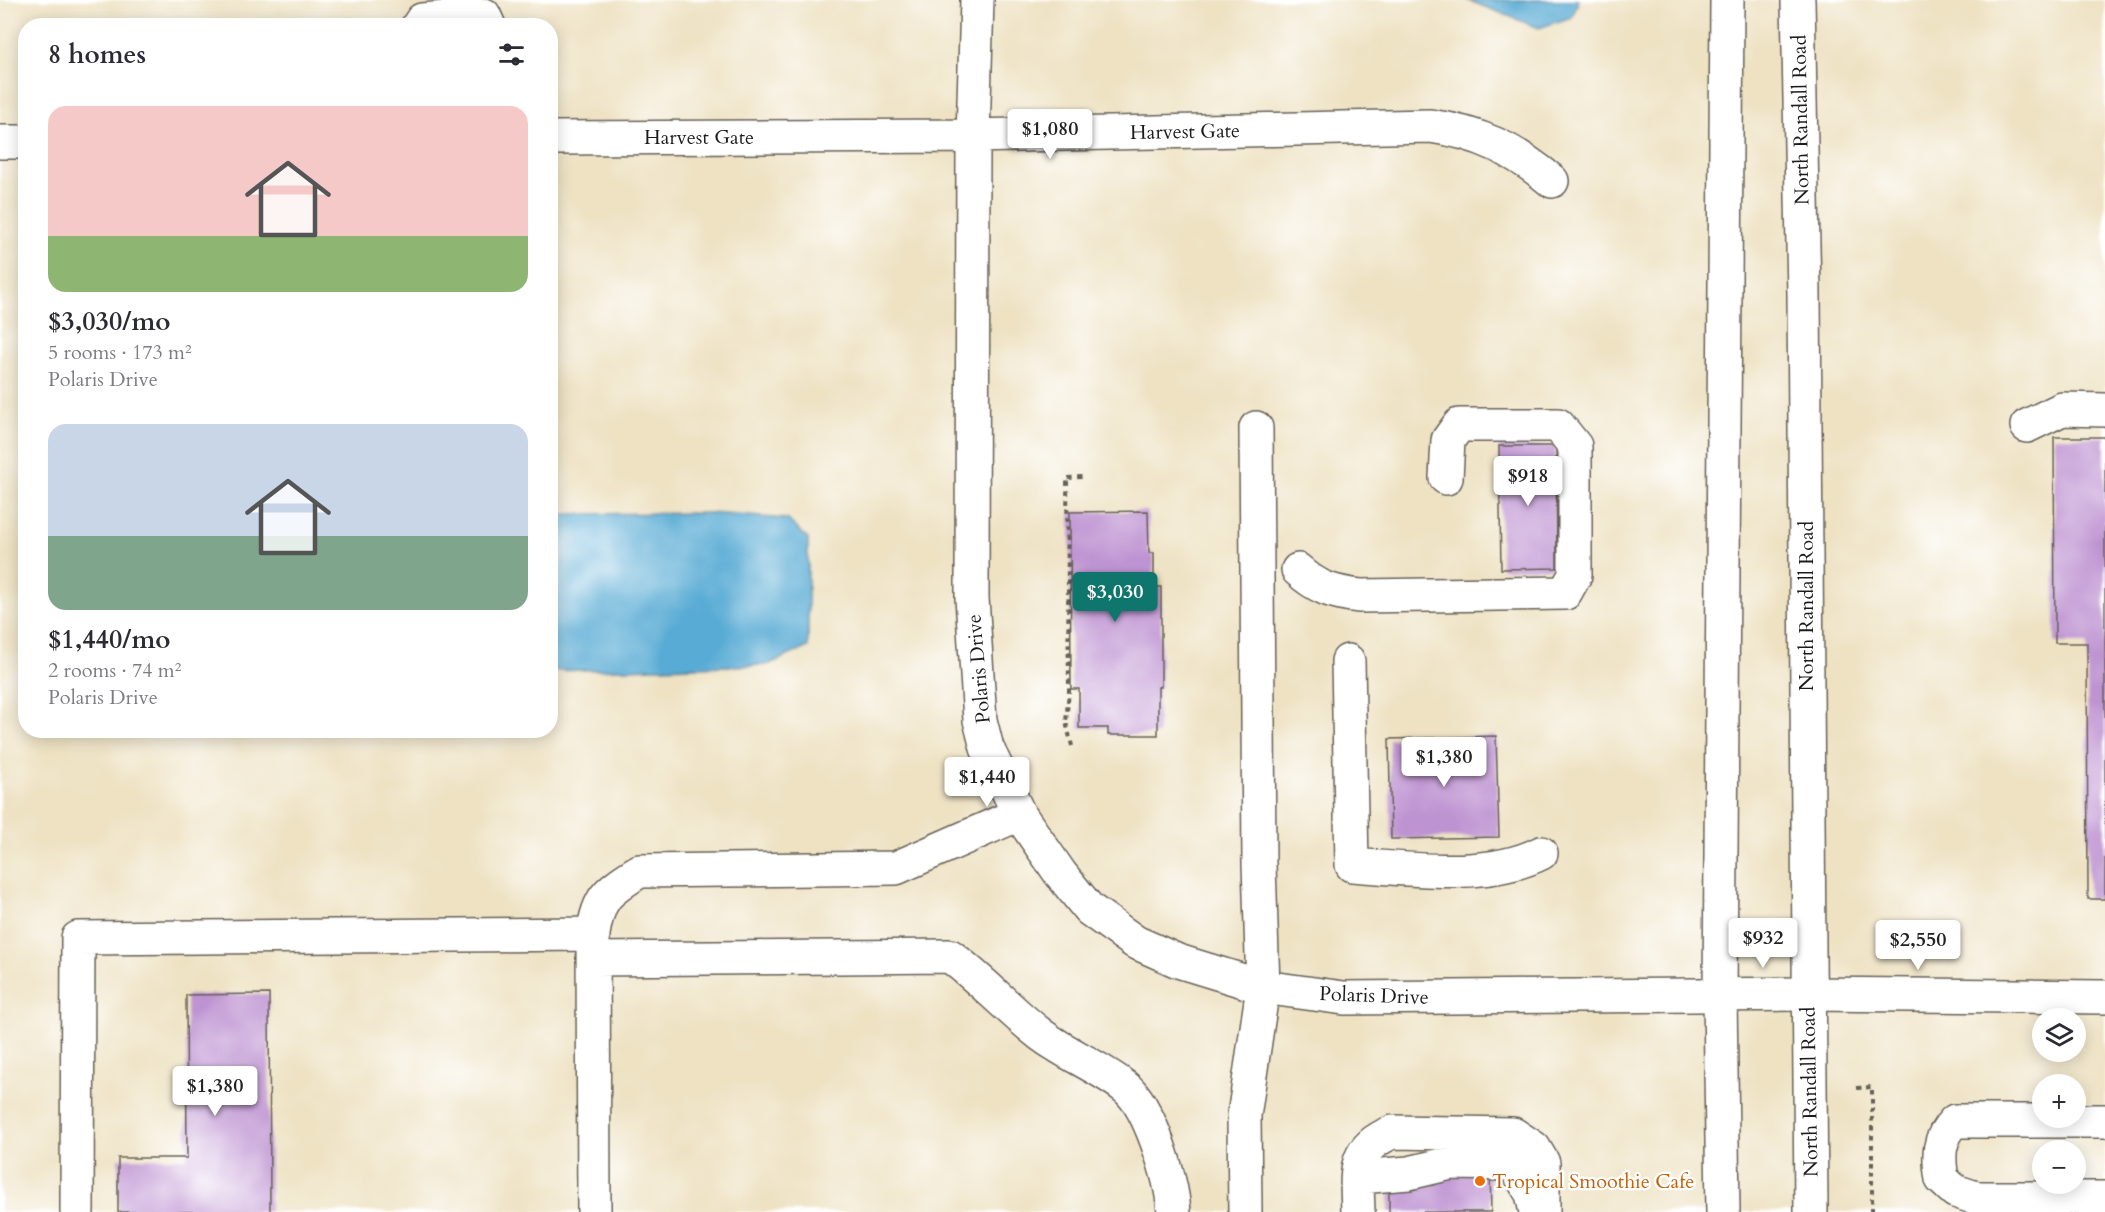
<!DOCTYPE html>
<html lang="en">
<head>
<meta charset="utf-8">
<style>
  body { margin:0; font-family:Cardo,serif; background:#f2f2f3; color:#2b2b33; height:100vh; display:flex; flex-direction:column; font-size:22px; white-space:nowrap }
  * { box-sizing:border-box; margin:0 }
  p { font-size:20px; color:#7c7c81 }
  .icon { flex:none; width:33px; height:33px; fill:none; stroke:currentColor; stroke-width:2; stroke-linecap:round; stroke-linejoin:round }
  .map { position:relative; flex:1; overflow:hidden }
  .details { position:absolute; left:18px; top:18px; width:540px; height:720px; display:flex; flex-direction:column; background:#fff; border-radius:24px; box-shadow:0 3px 15px #0003 }
  .details>* { flex:none }
  .controls { position:absolute; left:2032px; top:1008px; display:grid; gap:12px }
  .controls a { display:grid; place-items:center; width:54px; height:54px; border-radius:50%; background:#fff; box-shadow:0 3px 15px #0003; font-size:30px }
  .price { position:absolute; translate:-50% -51px; padding:0 14px; border-radius:6px; background:#fff; color:#222; font-size:20px; line-height:39px; filter:drop-shadow(0 2px 3px #0008) }
  .price::after { content:''; position:absolute; left:50%; top:36px; width:18px; height:14px; margin-left:-9px; background:inherit; clip-path:polygon(0 0,100% 0,50% 100%) }
  .price.on { background:#0f766e; color:#fff }
  ul { padding:0; list-style:none }
  li { display:grid; align-content:center; gap:12px; height:318px; padding:0 30px }
  li span { display:grid; place-items:center; height:186px; border-radius:18px; color:#555 }
  li>.icon { margin-inline-start:auto }
  span .icon { width:108px; height:108px; fill:#fffc; stroke-width:1 }
  li b { font-size:26px }
  h2 { display:flex; justify-content:space-between; align-items:center; height:72px; padding:0 30px; font-size:26px }
  .map>svg:first-child { display:block }
  .water { fill:#59abd4; stroke:#3a6478; stroke-width:1.5 }
  .building { fill:#be93d1 }
  .lines { fill:none; stroke-linecap:round; stroke-linejoin:round }
  .minor-casing { stroke:#666156; stroke-width:36 }
  .major-casing { stroke:#666156; stroke-width:36 }
  .path { stroke:#666156; stroke-width:4; stroke-dasharray:4.5 4.5; stroke-linecap:butt }
  .minor { stroke:#fff; stroke-width:33 }
  .major { stroke:#fff; stroke-width:33 }
  .food-dot { fill:#e8710a; stroke:#fff; stroke-width:2 }
  .labels { text-anchor:middle; stroke-width:4.5; stroke-linejoin:round; paint-order:stroke }
  .street-label { font-size:20px; fill:#1c1c1c; stroke:#fff }
  .food-label { font-size:20px; fill:#c56008; stroke:#fff; text-anchor:start }
</style>
</head>
<body>
<div class="map">
<svg width="2105" height="1212" viewBox="0 0 2105 1212">
  <rect width="100%" height="100%" fill="#fff"/>
  <filter id="ink" filterUnits="userSpaceOnUse"><feTurbulence type="fractalNoise" baseFrequency=".0167" numOctaves="2"/><feDisplacementMap in="SourceGraphic" scale="12" xChannelSelector="R" yChannelSelector="G"/><feConvolveMatrix kernelMatrix="1 2 1 2 8 2 1 2 1" color-interpolation-filters="sRGB"/></filter>
  <filter id="wash" filterUnits="userSpaceOnUse"><feTurbulence type="fractalNoise" baseFrequency=".008" numOctaves="4" result="noise"/><feDisplacementMap in="SourceGraphic" scale="24" xChannelSelector="R" yChannelSelector="G"/><feGaussianBlur stdDeviation="1.35" result="paint"/><feColorMatrix in="noise" values="0 0 0 0 0 0 0 0 0 0 0 0 0 0 0 0 0 1.4 0 .05"/><feComposite in="paint" operator="in"/></filter>
  <g filter="url(#wash)">
    <rect width="100%" height="100%" fill="#eee2c3"/>
    <!-- water -->
    <path class="water" d="M1467,0H1579L1572,17L1539,28Z
      M711,513L787,519L808,539V647L767,665L551,671V514Z"/>
    <g id="blocks">
      <!-- building -->
      <path class="building" d="M2054,437H2105V899H2088L2087,643H2055Z
        M1499,446H1556L1557,568L1501,569Z
        M1148,511L1149,553H1154V587H1161V687H1158V735H1108V728H1079V689H1071L1070,512Z
        M1496,736L1499,837L1391,839L1389,739Z
        M269,994L270,1212H118V1158H187L186,995Z
        M1490,1171L1491,1212H1389V1181Z"/>
    </g>
  </g>
  <g filter="url(#ink)">
    <use href="#blocks" fill-opacity="0" stroke="#666156" stroke-width="1.5"/>
    <g class="lines">
      <defs>
        <path id="minor" d="M977,0L973,136L972,598L980,720L987,748L1019,814L1060,873L1089,909L1135,942L1178,961L1263,987L1344,998L1808,994L2105,997
          M418,26L422,20L484,15L489,26
          M550,138L973,136L1430,126C1480,133 1513,149 1552,181
          M0,142H26
          M2027,426L2062,409L2105,410
          M1298,570C1317,588 1334,593 1360,596L1565,593L1575,575V446L1558,425H1459L1448,440L1446,478
          M1348,661L1352,865C1410,869 1488,880 1541,853
          M593,959L950,956C982,980 1008,1009 1040,1034C1066,1054 1098,1066 1125,1087C1150,1106 1172,1181 1174,1212
          M2105,1121H1955C1938,1138 1938,1156 1942,1179L1955,1191L1976,1198H2105
          M1358,1177L1409,1173L1451,1163L1514,1164L1532,1194L1536,1212
          M77,1212L78,938L593,934
          M594,1212L593,934C599,896 607,892 639,871L896,868L1019,814
          M1245,1212L1244,1116L1263,987L1259,864L1256,428
          M1358,1212C1357,1174 1351,1148 1393,1132L1513,1134L1534,1148L1543,1163V1212"/>
        <path id="major" d="M1798,0L1804,294L1811,1212
          M1723,1212L1720,995L1727,0"/>
      </defs>
      <!-- minor casing -->
      <use href="#minor" class="minor-casing"/>
      <!-- major casing -->
      <use href="#major" class="major-casing"/>
      <!-- path -->
      <path class="path" d="M1072,746L1066,722L1069,691L1067,478L1083,477
        M1857,1088L1872,1087V1212"/>
      <!-- minor -->
      <use href="#minor" class="minor"/>
      <!-- major -->
      <use href="#major" class="major"/>
    </g>
  </g>
  <!-- markers -->
  <circle class="food-dot" cx="1480" cy="1181" r="6"/>
  <g class="labels">
    <!-- street labels -->
    <g class="street-label">
      <text transform="translate(1800 120) rotate(-91)" y="7">North Randall Road</text>
      <text transform="translate(1185 131) rotate(-1)" y="7">Harvest Gate</text>
      <text x="699" y="144">Harvest Gate</text>
      <text transform="translate(1806 606) rotate(-90)" y="7">North Randall Road</text>
      <text transform="translate(978 669) rotate(-95)" y="7">Polaris Drive</text>
      <text transform="translate(1374 995) rotate(2)" y="7">Polaris Drive</text>
      <text transform="translate(1809 1092) rotate(-91)" y="7">North Randall Road</text>
    </g>
    <!-- food labels -->
    <g class="food-label">
      <text x="1492" y="1188">Tropical Smoothie Cafe</text>
    </g>
  </g>
</svg>
<div class="controls">
<a><svg class="icon" aria-label="layers" viewBox="0 0 24 24"><path d="M12 4l9 5-9 5-9-5zM3 14l9 5 9-5"/></svg></a>
<a>+</a>
<a>−</a>
</div>
<b class="price" style="left:1050px;top:160px">$1,080</b>
<b class="price" style="left:1528px;top:507px">$918</b>
<b class="price on" style="left:1115px;top:623px">$3,030</b>
<b class="price" style="left:1444px;top:788px">$1,380</b>
<b class="price" style="left:987px;top:808px">$1,440</b>
<b class="price" style="left:1763px;top:969px">$932</b>
<b class="price" style="left:1918px;top:971px">$2,550</b>
<b class="price" style="left:215px;top:1117px">$1,380</b>
<section class="details">
<h2>8 homes<svg class="icon" aria-label="filters" viewBox="0 0 24 24"><path d="M4 7h16M4 17h16"/><circle cx="9" cy="7" r="2"/><circle cx="15" cy="17" r="2"/></svg></h2>
<ul>
<li><span style="background:linear-gradient(#f6c9c9 70%,#8fb573 0)"><svg class="icon" aria-label="home" viewBox="0 0 24 24"><path d="M3 11l9-7 9 7M6 9v11h12V9"/></svg></span><div><b>$3,030/mo</b><p>5 rooms · 173 m²</p><p>Polaris Drive</p></div></li>
<li><span style="background:linear-gradient(#c9d6e8 60%,#7fa58c 0)"><svg class="icon" aria-label="home" viewBox="0 0 24 24"><path d="M3 11l9-7 9 7M6 9v11h12V9"/></svg></span><div><b>$1,440/mo</b><p>2 rooms · 74 m²</p><p>Polaris Drive</p></div></li>
</ul>
</section>
</div>
</body>
</html>
